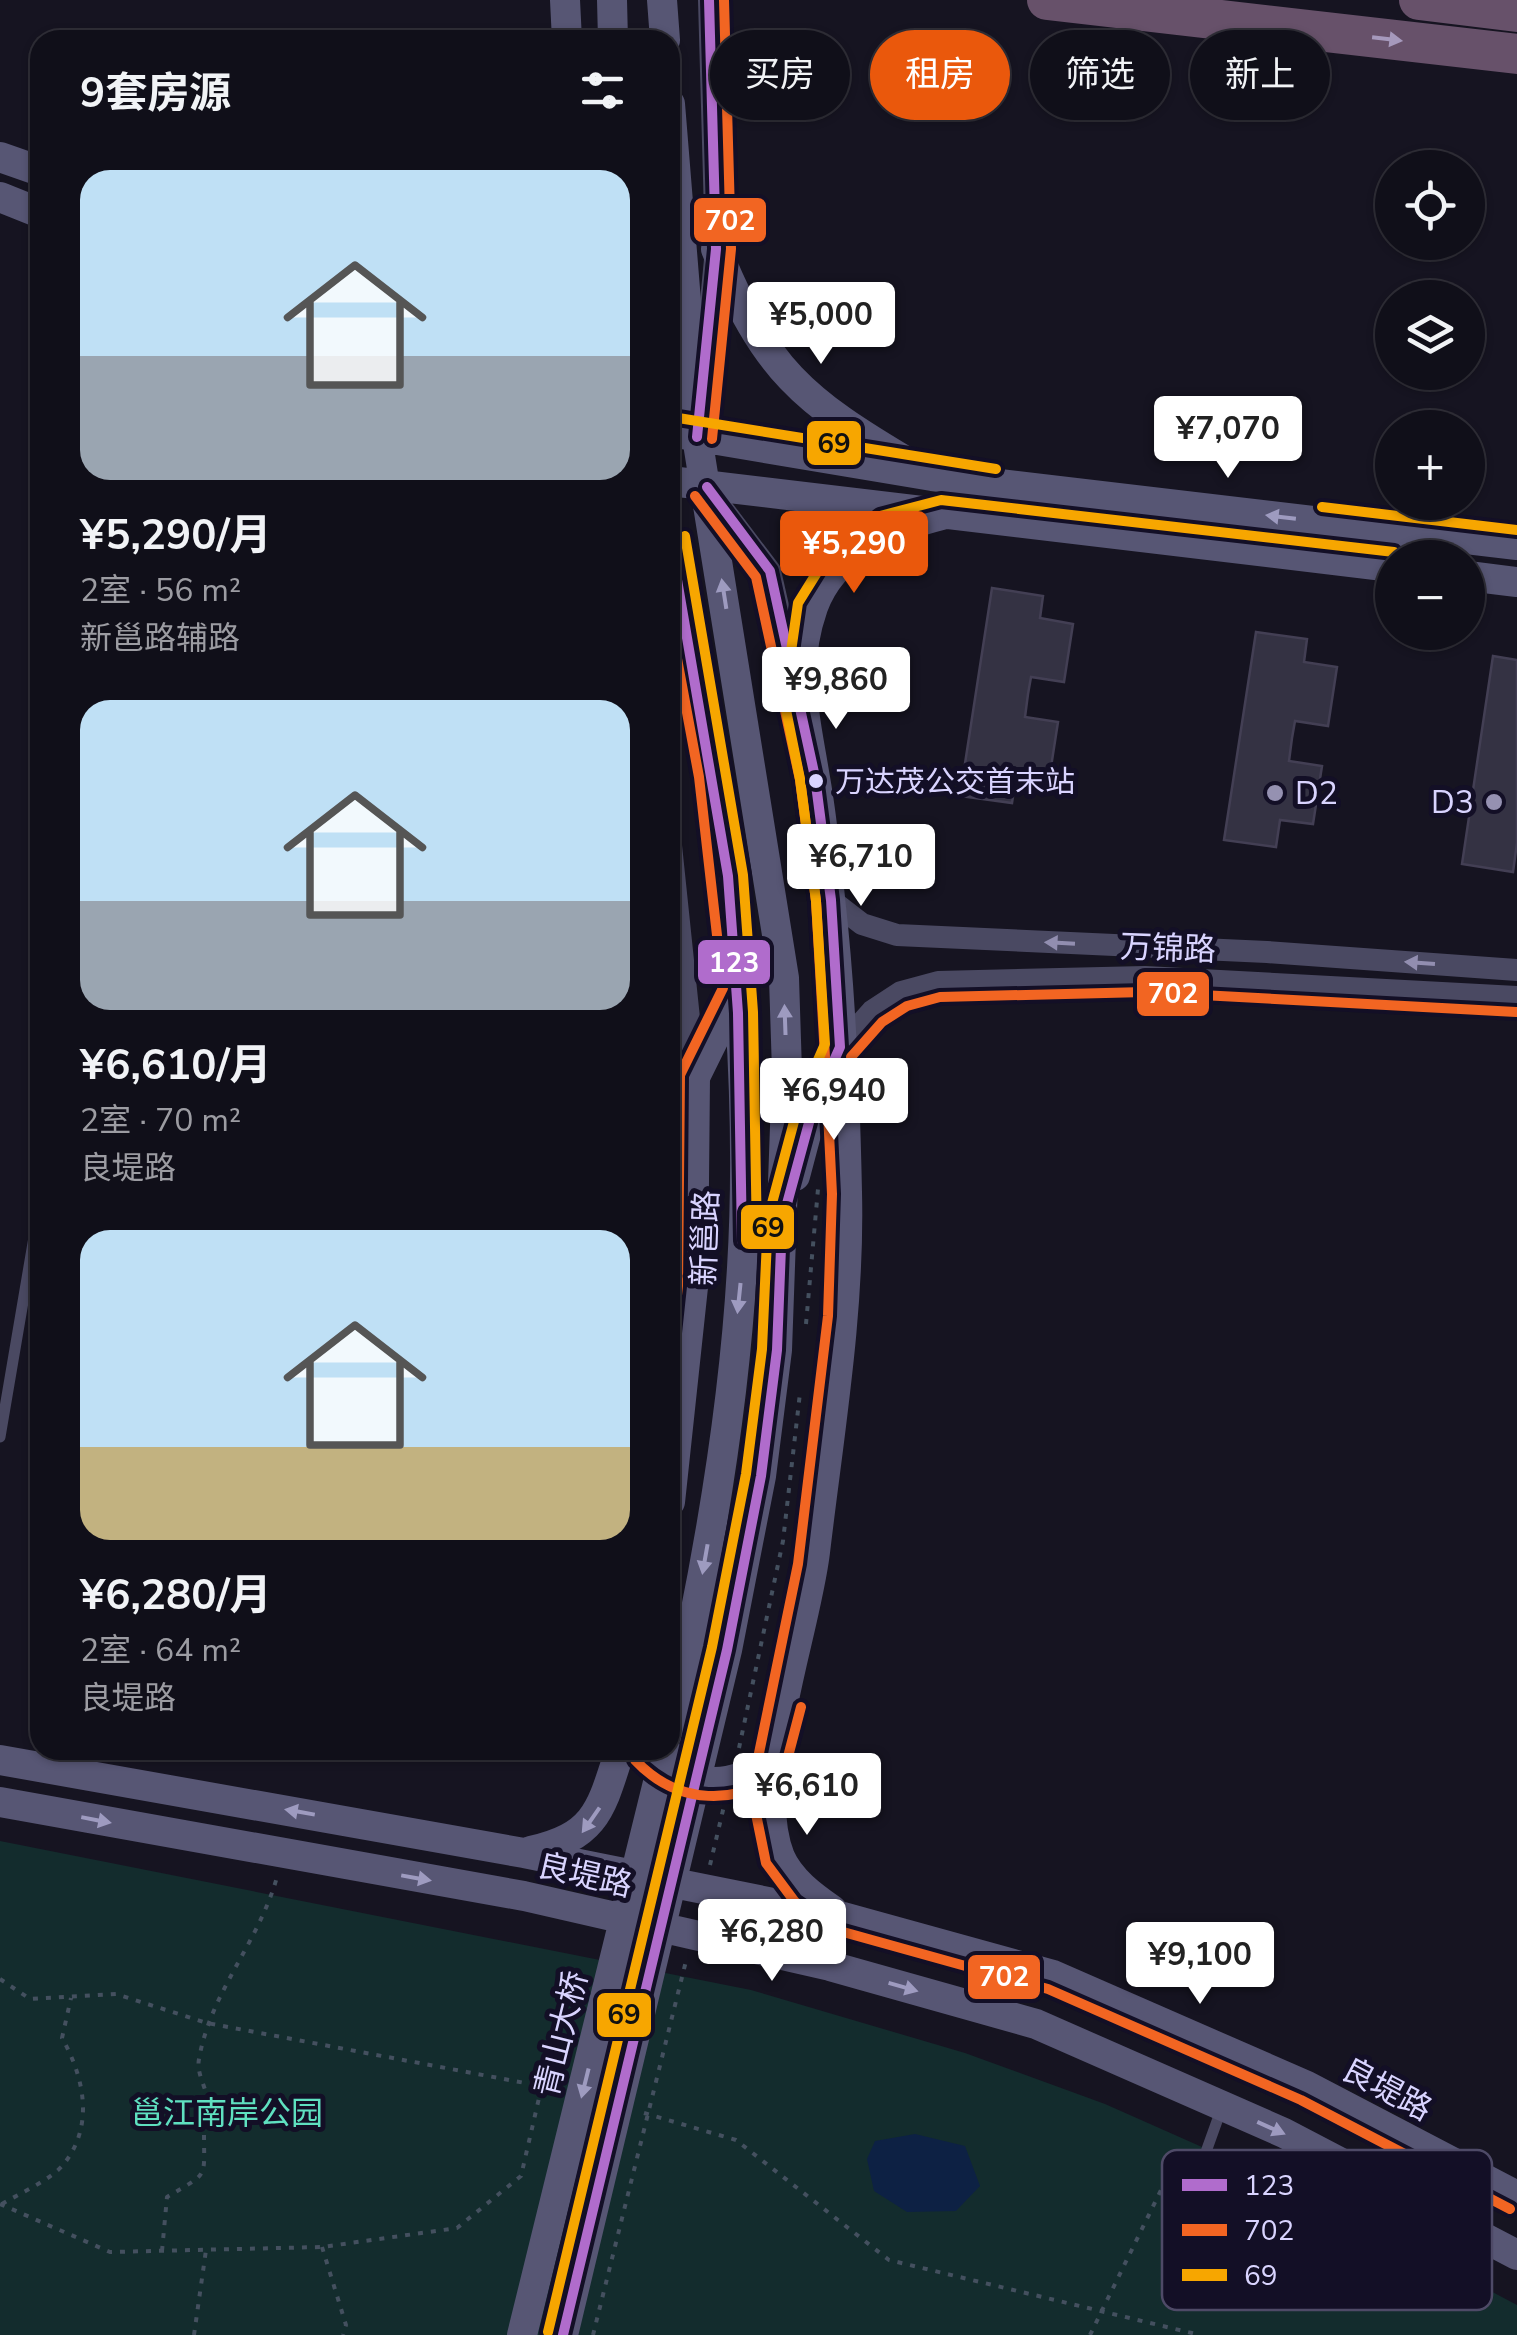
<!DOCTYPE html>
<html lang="zh">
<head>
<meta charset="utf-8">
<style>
  body { margin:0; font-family:"Nunito Sans","Noto Sans SC",sans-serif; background:#191822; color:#f1f3f6; height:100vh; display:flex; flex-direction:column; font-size:38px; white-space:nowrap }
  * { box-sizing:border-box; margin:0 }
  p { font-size:32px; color:#9c9ca2 }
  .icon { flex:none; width:55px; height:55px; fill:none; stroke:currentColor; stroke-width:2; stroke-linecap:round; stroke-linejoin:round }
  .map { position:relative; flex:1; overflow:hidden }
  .side { position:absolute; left:30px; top:30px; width:650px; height:1730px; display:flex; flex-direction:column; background:#100f19; border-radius:30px; box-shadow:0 2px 8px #0004,0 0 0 2px #302f38 }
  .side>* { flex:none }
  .hud { position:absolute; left:710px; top:30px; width:655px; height:90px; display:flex; gap:20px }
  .tools { position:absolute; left:1375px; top:150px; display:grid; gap:20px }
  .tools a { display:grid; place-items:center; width:110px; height:110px; border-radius:50%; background:#100f19; box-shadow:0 2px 8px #0004,0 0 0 2px #302f38; font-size:50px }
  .price { position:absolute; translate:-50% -85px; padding:0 22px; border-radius:10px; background:#fff; color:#222; font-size:32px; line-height:65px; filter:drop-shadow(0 2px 5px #0008) }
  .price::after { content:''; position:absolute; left:50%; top:60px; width:30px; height:22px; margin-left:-15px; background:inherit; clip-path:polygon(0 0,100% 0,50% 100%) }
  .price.on { background:#ea580c; color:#fff }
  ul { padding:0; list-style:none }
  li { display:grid; align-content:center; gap:20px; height:530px; padding:0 50px }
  li span { display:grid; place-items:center; height:310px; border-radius:30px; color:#555 }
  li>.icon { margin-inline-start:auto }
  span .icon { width:180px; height:180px; fill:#fffc; stroke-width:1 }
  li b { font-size:42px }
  h2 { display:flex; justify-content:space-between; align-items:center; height:120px; padding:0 50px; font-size:42px }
  .tag { padding:0 35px; border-radius:45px; background:#100f19; box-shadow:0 2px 8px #0004,0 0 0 2px #302f38; font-size:35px; line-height:90px }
  .tag.on { background:#ea580c; color:#fff }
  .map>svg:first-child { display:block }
  .green { fill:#132c2d }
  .water { fill:#0d2144 }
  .building { fill:#343243; stroke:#433f54; stroke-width:2.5 }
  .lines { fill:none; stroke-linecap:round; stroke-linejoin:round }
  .path { stroke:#44505f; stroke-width:4; stroke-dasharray:5 8; stroke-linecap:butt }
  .lane { stroke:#4a4962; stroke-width:11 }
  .street { stroke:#4a4962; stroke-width:22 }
  .secondary { stroke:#575674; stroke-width:30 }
  .highway { stroke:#67516a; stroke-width:40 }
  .bus-1-casing { stroke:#130f26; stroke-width:18 }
  .bus-2-casing { stroke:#130f26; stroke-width:18 }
  .bus-3-casing { stroke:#130f26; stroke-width:18 }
  .bus-1 { stroke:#b06ccc; stroke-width:10 }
  .bus-2 { stroke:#f26522; stroke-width:10 }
  .bus-3 { stroke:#f7a600; stroke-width:10 }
  .oneway { fill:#a699bc }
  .oneway2 { fill:#9e9bc0 }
  .oneway3 { fill:#928eb0 }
  .bus-dot { fill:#d9d4ff; stroke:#130f26; stroke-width:4 }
  .poi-dot { fill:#9591b1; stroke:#130f26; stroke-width:4 }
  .labels { text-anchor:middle; stroke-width:10; stroke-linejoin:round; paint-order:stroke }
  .bus-label { font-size:30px; fill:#d9d4ff; stroke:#130f26; text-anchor:start }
  .poi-label { font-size:32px; fill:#d9d4ff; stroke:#130f26; text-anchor:start }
  .street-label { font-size:32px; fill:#d9d4ff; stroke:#130f26 }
  .park-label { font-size:32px; fill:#5fe0c0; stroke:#130f26 }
  .key { fill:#130f26; stroke:#4e4a67; stroke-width:2.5 }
  .key-label { font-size:28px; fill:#d9d4ff }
  .line-badge { stroke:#130f26; stroke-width:4 }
  .badge-label { font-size:28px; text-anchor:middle; font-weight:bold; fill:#fff }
  .pale-badge-label { font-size:28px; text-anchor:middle; font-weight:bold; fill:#111 }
</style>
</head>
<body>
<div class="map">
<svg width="1517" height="2335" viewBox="0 0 1517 2335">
  <rect width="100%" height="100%" fill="#161421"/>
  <!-- green -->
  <path class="green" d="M0,1841L751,1990L965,2053L1105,2104L1202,2147L1170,2219L1293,2275L1326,2204L1517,2305V2335H0Z"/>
  <!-- water -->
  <path class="water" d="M915,2134L965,2146L980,2186L956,2211L907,2212L874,2191L867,2159L875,2141Z"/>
  <!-- building -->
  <path class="building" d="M992,588L1043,596L1040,618L1073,624L1064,682L1031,677L1028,694L1025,717L1058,722L1049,780L1016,776L1012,803L960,796Z
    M1256,632L1307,639L1304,662L1337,667L1328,726L1295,721L1292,738L1289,761L1322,766L1313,824L1280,820L1276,847L1224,840Z
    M1493,656L1517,660V843L1513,872L1462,864Z"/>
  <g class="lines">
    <!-- path -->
    <path class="path" d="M806,1324L818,1189
      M739,1748L783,1541L800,1393
      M710,1865L724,1806
      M0,1979L30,1999L116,1994L207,2023L557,2089
      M644,2113L736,2140L889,2260L1200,2335
      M0,2204L110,2252L322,2247L457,2228L521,2176L542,2085
      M2,2204C20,2193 49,2181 63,2165C95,2126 84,2077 62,2038L71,1998
      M322,2247L346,2325L343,2335
      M162,2251L167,2197C209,2172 204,2180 204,2134C204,2124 209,2113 208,2103C207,2088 196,2074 199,2059C211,1991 258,1944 277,1877
      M194,2335L206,2250
      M593,2335L686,1961
      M1090,2335L1162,2188L1173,2193"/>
    <!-- lane -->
    <path class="lane" d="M0,1437L40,1202
      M1189,2199L1221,2110"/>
    <!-- street -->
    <path class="street" d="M703,386L716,249L709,0
      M707,488L770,571L794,677
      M670,836L695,1076
      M831,900L862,924L897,935L1267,952L1517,970
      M840,1047L872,1011L901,992L938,982L1145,977L1517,997"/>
    <!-- secondary -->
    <path class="secondary" d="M565,0L567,40
      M612,0L613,40
      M662,0L665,40
      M0,157L40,171
      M0,197L40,213
      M716,249C765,370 802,400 912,465
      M670,432L932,476L1517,545
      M670,481L1392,567
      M670,539C689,651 716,762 728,875C742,1004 750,1138 742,1268C733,1424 705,1579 670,1731
      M1468,576L1517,582
      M795,1176L813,1108L837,1054
      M670,1502L693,1287L695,1077L737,992
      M0,1760L524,1853L843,1917L1053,1975L1307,2086L1517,2196
      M679,1774C715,1790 743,1781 773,1759
      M0,1802L524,1896L830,1966L1036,2024L1284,2133L1517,2255
      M531,1851C597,1836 601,1809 620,1750
      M832,1910C812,1896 790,1880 780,1857C749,1780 805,1636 815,1552C829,1433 850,1312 847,1192C845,1094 841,994 830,898C826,858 822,817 815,778C805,716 791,670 813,607C833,551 890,528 942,515
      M522,2335L666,1750
      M563,2335L727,1650L761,1476L777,1350L787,1071L784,978L697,437L670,104"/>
    <!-- highway -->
    <path class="highway" d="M1047,0L1517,54
      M1419,0L1517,12"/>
    <defs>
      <path id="bus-1" d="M697,437L716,249L709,0
        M670,539L728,876L738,1013L742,1241
        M563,2335L727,1650L761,1476L777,1350L782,1222L813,1108L840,1047L831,900L815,777L770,571L707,487"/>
      <path id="bus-2" d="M712,439L731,249L724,0
        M695,496L756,577L800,780L816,901L827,1092L832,1194L828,1316L798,1564L758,1758L755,1809L766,1863L795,1902L836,1930L1048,1989L1301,2100L1510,2209
        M670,621L699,777L723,988L680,1075L678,1286L670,1361
        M851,1057L882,1022L907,1006L940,997L1145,992L1516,1012
        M635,1760C677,1805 738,1808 785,1768L801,1707"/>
      <path id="bus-3" d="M672,417L996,469
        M1322,507L1517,530
        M685,536L743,875L753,1012L757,1241
        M548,2332L712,1647L746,1474L762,1349L768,1218L799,1103L825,1044L816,901L800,779L784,700L798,603L826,558L880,516L941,500L1394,552"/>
    </defs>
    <!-- bus-1 casing -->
    <use href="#bus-1" class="bus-1-casing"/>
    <!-- bus-2 casing -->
    <use href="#bus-2" class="bus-2-casing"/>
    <!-- bus-3 casing -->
    <use href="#bus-3" class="bus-3-casing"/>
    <!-- bus-1 -->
    <use href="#bus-1" class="bus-1"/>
    <!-- bus-2 -->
    <use href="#bus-2" class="bus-2"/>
    <!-- bus-3 -->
    <use href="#bus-3" class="bus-3"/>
  </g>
  <!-- one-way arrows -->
  <defs><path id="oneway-solid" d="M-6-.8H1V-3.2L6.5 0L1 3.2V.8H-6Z" transform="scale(2.5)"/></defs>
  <use class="oneway" href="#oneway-solid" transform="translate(1387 39) rotate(7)"/>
  <g class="oneway2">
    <use href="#oneway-solid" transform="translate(1281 517) rotate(-173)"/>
    <use href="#oneway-solid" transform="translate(724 594) rotate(-99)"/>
    <use href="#oneway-solid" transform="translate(785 1020) rotate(-92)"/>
    <use href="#oneway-solid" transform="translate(739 1298) rotate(96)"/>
    <use href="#oneway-solid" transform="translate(705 1559) rotate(100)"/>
    <use href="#oneway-solid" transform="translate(300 1812) rotate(-170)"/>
    <use href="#oneway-solid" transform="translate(96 1820) rotate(11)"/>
    <use href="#oneway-solid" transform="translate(591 1820) rotate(125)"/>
    <use href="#oneway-solid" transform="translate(416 1878) rotate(10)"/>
    <use href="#oneway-solid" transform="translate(903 1987) rotate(16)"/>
    <use href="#oneway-solid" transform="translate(585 2083) rotate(104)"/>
    <use href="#oneway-solid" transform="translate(1271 2128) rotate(24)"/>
  </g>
  <g class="oneway3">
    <use href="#oneway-solid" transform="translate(1060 943) rotate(-177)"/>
    <use href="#oneway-solid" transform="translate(1420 963) rotate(-176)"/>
  </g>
  <!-- markers -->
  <circle class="bus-dot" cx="816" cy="781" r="9"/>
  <g class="poi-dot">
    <circle cx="1275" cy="793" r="10"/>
    <circle cx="1494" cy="802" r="10"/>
  </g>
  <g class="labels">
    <!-- bus labels -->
    <g class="bus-label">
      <text x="835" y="792">万达茂公交首末站</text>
    </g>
    <!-- poi labels -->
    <g class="poi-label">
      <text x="1295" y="804">D2</text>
      <text x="1474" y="813" text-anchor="end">D3</text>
    </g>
    <!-- street labels -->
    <g class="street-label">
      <text transform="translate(1168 948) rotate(2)" y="11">万锦路</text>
      <text transform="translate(705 1238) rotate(-88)" y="11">新邕路</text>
      <text transform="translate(585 1875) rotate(13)" y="11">良堤路</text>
      <text transform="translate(561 2034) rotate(-76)" y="11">青山大桥</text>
      <text transform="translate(1387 2089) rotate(28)" y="11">良堤路</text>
    </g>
    <!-- park labels -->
    <g class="park-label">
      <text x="227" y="2124">邕江南岸公园</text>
    </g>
  </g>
  <!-- legend -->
  <rect x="1162" y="2150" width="330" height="160" rx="15" class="key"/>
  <rect x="1182" y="2179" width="45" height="12" fill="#b06ccc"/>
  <rect x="1182" y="2224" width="45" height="12" fill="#f26522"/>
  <rect x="1182" y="2269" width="45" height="12" fill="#f7a600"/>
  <g class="key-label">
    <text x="1244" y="2195">123</text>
    <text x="1244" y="2240">702</text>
    <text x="1244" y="2285">69</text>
  </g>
  <g class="line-badge">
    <rect x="692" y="196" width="76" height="48" rx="10" fill="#f26522"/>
    <rect x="805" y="419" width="58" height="48" rx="10" fill="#f7a600"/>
    <rect x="696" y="938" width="76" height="48" rx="10" fill="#b06ccc"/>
    <rect x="1135" y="970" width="76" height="48" rx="10" fill="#f26522"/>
    <rect x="739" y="1203" width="57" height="48" rx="10" fill="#f7a600"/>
    <rect x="966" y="1953" width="76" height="48" rx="10" fill="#f26522"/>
    <rect x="595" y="1991" width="58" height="48" rx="10" fill="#f7a600"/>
  </g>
  <g class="badge-label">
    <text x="730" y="230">702</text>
    <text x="734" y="972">123</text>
    <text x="1173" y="1003">702</text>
    <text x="1004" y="1986">702</text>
  </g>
  <g class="pale-badge-label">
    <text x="834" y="453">69</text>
    <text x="768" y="1237">69</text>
    <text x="624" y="2024">69</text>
  </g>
</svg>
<div class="tools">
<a><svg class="icon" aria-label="locate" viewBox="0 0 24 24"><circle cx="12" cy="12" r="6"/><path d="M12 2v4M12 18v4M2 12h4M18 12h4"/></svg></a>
<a><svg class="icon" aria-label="layers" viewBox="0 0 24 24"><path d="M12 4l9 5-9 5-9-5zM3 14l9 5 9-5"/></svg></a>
<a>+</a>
<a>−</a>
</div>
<b class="price" style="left:821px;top:367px">¥5,000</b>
<b class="price" style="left:1228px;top:481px">¥7,070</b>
<b class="price on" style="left:854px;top:596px">¥5,290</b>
<b class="price" style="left:836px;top:732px">¥9,860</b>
<b class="price" style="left:861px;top:909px">¥6,710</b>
<b class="price" style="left:834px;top:1143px">¥6,940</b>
<b class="price" style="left:807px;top:1838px">¥6,610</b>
<b class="price" style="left:772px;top:1984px">¥6,280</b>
<b class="price" style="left:1200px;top:2007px">¥9,100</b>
<div class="hud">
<a class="tag">买房</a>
<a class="tag on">租房</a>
<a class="tag">筛选</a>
<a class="tag">新上</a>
</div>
<section class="side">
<h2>9套房源<svg class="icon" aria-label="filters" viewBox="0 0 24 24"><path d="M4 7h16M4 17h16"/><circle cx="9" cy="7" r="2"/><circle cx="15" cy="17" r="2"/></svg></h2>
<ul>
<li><span style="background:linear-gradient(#bfe0f5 60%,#9aa5b1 0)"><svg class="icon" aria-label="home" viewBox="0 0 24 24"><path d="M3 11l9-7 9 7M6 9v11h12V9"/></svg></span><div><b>¥5,290/月</b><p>2室 · 56 m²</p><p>新邕路辅路</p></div></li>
<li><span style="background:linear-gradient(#bfe0f5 65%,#9aa5b1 0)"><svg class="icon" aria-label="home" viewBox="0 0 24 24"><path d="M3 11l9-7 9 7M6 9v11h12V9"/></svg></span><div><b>¥6,610/月</b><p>2室 · 70 m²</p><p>良堤路</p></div></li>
<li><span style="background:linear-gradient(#bfe0f5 70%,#c2b280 0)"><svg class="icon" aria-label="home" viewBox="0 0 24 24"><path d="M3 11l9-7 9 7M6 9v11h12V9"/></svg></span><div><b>¥6,280/月</b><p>2室 · 64 m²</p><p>良堤路</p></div></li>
</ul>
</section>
</div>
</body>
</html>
